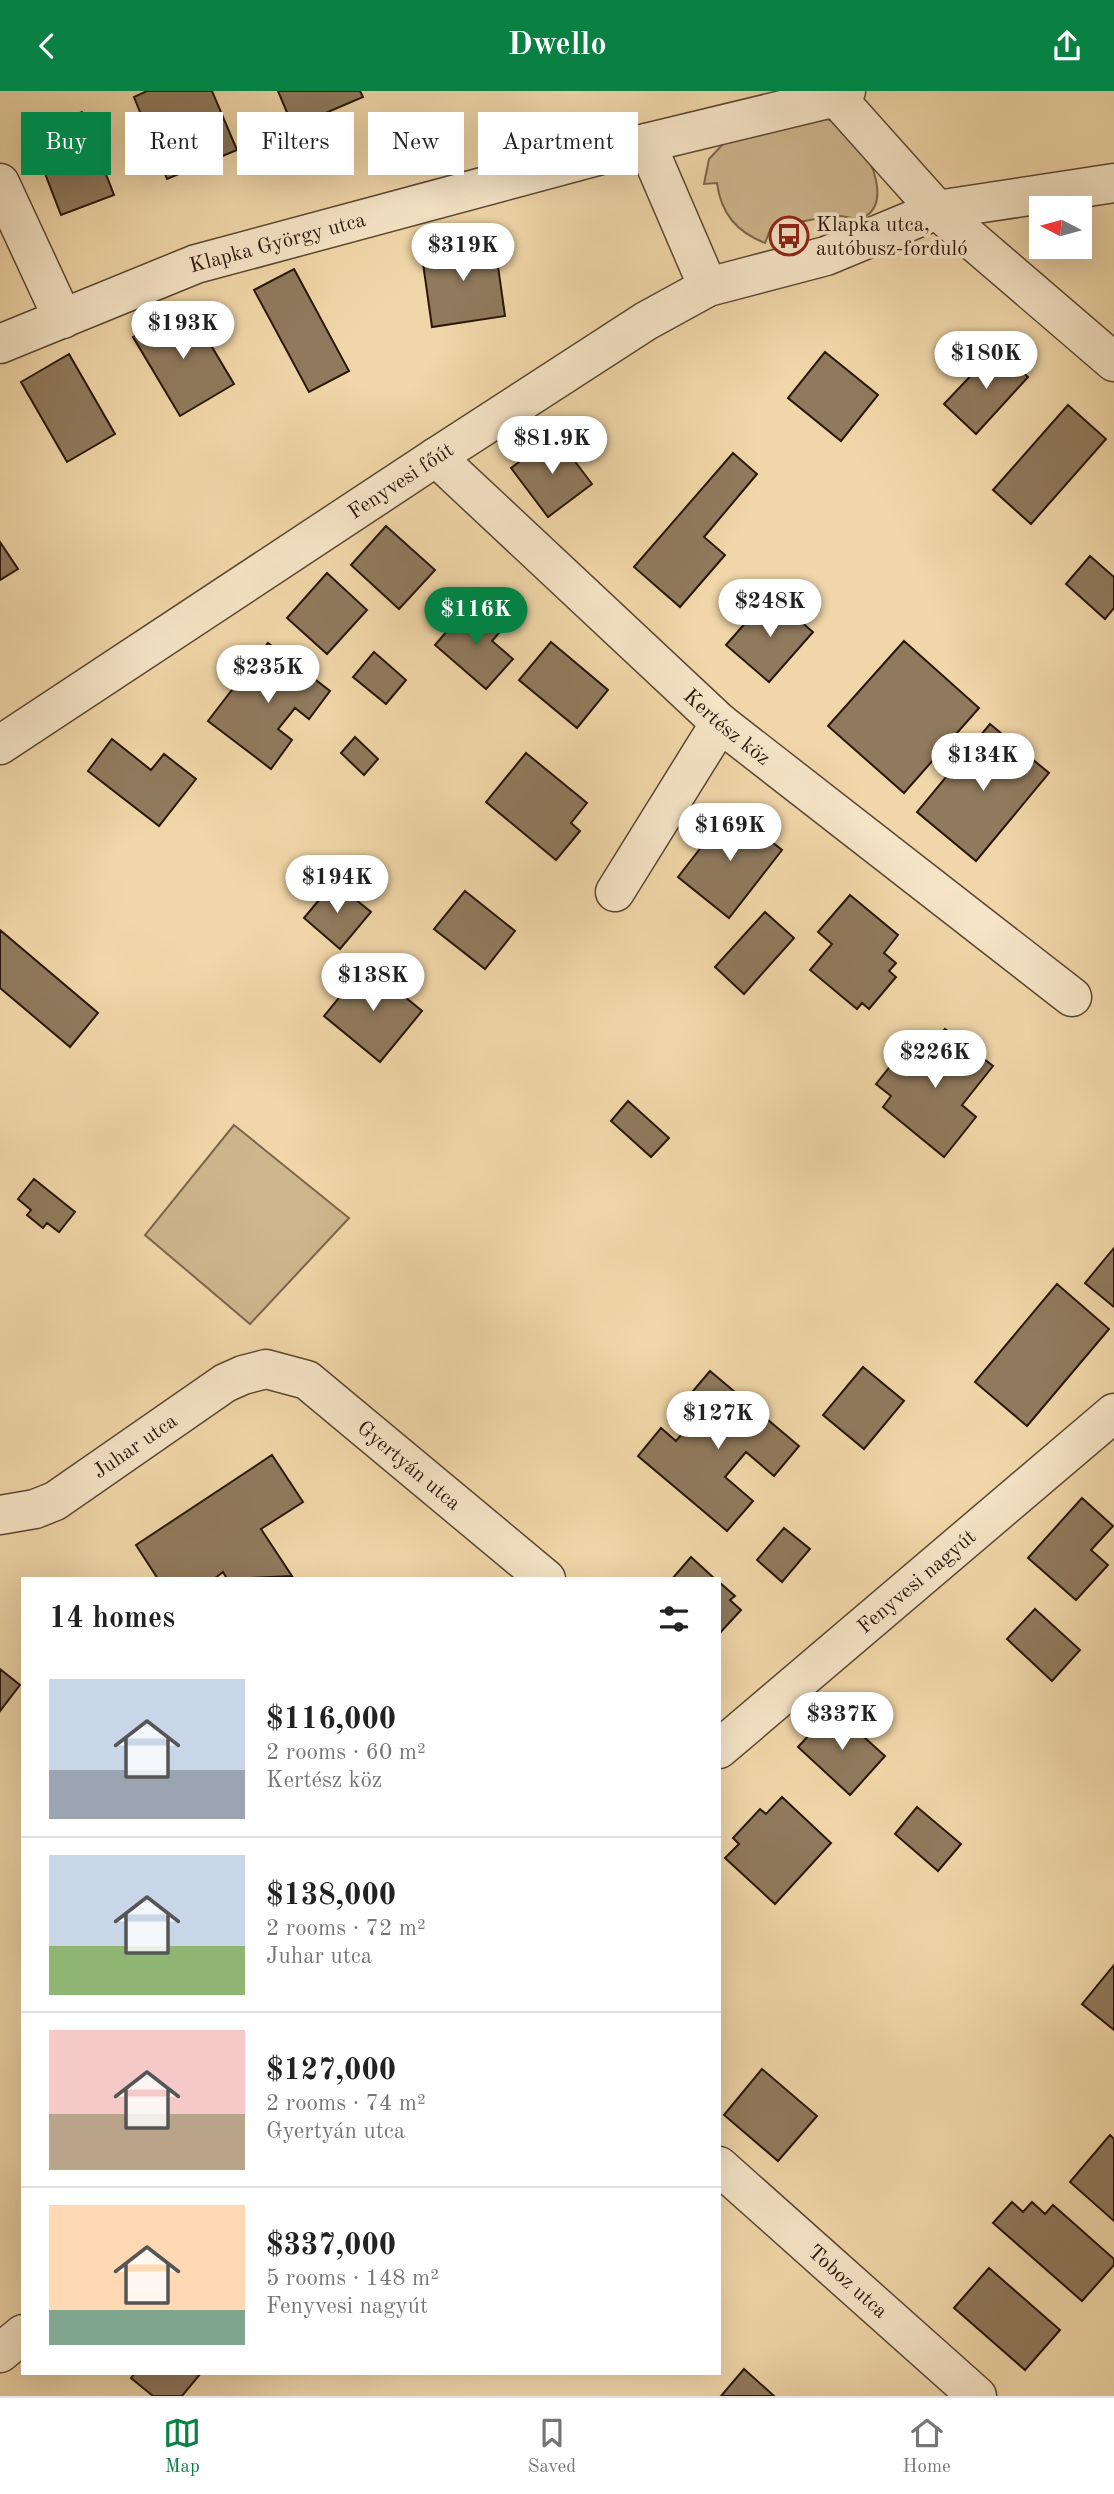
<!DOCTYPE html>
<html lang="en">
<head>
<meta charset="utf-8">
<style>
  body { margin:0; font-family:"Old Standard TT",serif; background:#f2f2f2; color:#222; height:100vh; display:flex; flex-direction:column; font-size:26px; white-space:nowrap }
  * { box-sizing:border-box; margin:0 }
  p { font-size:23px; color:#767676 }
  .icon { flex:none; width:38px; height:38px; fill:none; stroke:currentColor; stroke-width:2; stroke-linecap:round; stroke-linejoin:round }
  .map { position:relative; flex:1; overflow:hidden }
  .panel { position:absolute; left:21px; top:1486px; width:700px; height:798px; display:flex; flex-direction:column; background:#fff; border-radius:0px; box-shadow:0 7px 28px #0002 }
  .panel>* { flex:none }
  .top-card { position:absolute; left:21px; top:21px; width:700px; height:63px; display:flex; gap:14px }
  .needle { width:46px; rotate:276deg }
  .controls { position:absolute; left:1029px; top:105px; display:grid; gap:14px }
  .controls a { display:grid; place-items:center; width:63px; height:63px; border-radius:0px; background:#fff; box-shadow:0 7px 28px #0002; font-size:35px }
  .price { position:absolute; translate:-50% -60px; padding:0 16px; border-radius:24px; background:#fff; color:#222; font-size:23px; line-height:46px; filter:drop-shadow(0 2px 4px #0008) }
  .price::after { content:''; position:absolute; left:50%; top:42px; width:21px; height:16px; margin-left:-10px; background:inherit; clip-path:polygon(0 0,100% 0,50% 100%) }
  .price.selected { background:#0b8043; color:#fff }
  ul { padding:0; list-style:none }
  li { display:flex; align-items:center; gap:21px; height:175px; padding:0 28px }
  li+li { border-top:2px solid #e0e0e0 }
  li span { display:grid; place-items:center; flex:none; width:196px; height:140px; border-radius:0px; color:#555 }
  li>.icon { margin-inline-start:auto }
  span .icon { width:84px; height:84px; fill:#fffc; stroke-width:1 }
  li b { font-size:30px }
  h2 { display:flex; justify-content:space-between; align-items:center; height:84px; padding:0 28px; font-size:30px }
  .tag { padding:0 24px; border-radius:0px; background:#fff; box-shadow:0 7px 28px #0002; font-size:24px; line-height:63px }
  .tag.selected { background:#0b8043; color:#fff }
  header { display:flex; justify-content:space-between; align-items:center; height:91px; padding:0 28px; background:#0b8043; color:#fff; font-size:32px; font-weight:700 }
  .tab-bar { display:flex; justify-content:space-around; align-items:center; height:98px; border-top:2px solid #e0e0e0; background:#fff; font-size:19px; color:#767676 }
  .tab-bar a { display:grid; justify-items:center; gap:4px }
  .tab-bar .selected { color:#0b8043 }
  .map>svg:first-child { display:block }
  .green { fill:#ceb68d; stroke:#7c664c; stroke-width:2 }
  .building { fill:#907a5d; stroke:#29170b; stroke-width:2 }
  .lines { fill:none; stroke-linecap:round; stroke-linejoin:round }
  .minor-casing { stroke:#5b4732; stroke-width:41 }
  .minor { stroke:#f5e4c6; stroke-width:38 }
  .labels { text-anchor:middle; stroke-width:7; stroke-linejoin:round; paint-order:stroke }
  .poi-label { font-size:21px; fill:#29170b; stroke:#f5e4c6; text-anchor:start }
  .street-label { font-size:21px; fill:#29170b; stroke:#f5e4c6 }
</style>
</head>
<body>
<header><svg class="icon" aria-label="back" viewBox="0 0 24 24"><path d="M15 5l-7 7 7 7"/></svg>Dwello<svg class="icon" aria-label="share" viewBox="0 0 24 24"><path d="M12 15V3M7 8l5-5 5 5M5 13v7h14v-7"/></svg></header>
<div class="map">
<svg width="1114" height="2305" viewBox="0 0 1114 2305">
  <rect width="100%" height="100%" fill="#f0d6a8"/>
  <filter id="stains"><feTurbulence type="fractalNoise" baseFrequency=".00286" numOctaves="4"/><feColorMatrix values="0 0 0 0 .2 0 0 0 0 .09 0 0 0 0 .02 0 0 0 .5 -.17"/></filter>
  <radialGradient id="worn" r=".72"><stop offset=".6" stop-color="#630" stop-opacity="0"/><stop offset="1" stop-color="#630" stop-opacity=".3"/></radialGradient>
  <!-- green -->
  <path class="green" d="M819,26C835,29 849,39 859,52C872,68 889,111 866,125C857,130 850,126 840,125C818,125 793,134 771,137L765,152C737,141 721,123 717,92L704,93L709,68L724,52Z
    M234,1034L349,1127L250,1233L145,1144Z"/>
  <!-- building -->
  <path class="building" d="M147,0H212L237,59L167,88L134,6Z
    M278,0H360L363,6L293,36Z
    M82,21L114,104L61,124L29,41Z
    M494,147L505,225L432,236L421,158Z
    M294,178L349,280L309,301L254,199Z
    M187,214L234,293L180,325L133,246Z
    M997,257L1028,286L976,343L944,313Z
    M825,261L878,304L841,350L788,307Z
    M69,263L115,343L67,371L21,291Z
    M1068,314L1106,348L1031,433L993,399Z
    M555,344L592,393L548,426L511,377Z
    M733,362L757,383L704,446L725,464L680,516L634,476Z
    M386,435L435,479L399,518L351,474Z
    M0,451L18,478L0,489Z
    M1090,465L1114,486V517L1105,528L1066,493Z
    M327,482L367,519L327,563L287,527Z
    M770,504L813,541L769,591L726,554Z
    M484,515L506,534L492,550L513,568L486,598L435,554L461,524L471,532Z
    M904,550L979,617L904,702L828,635Z
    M551,551L608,599L577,637L519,589Z
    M268,552L330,600L309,628L295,617L278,638L292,649L271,678L208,630Z
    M374,561L406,589L386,613L353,586Z
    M990,633L1049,682L976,770L917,721Z
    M355,646L378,668L364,684L341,662Z
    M112,648L151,679L164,663L196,688L159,735L88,680Z
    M526,662L587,712L571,732L580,740L556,769L486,711Z
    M731,718L782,759L729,827L678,786Z
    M334,791L371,821L340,858L304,827Z
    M465,800L515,840L485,878L434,838Z
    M850,804L898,844L884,862L896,872L889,880L896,886L869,918L862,912L857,918L810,879L832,853L818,841Z
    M765,821L794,847L744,903L715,876Z
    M0,839L98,922L70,956L0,897Z
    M366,874L422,920L380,971L324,925Z
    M945,938L993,975L962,1014L976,1026L944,1066L883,1016L891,1005L876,993L908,953L923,965Z
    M628,1010L669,1047L651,1066L611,1030Z
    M34,1088L75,1121L59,1141L47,1132L43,1137L27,1124L31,1119L18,1108Z
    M1114,1157V1216L1085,1192Z
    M1057,1193L1109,1238L1027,1335L975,1291Z
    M863,1276L904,1310L864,1358L823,1324Z
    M710,1280L799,1355L774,1385L746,1361L725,1386L753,1410L727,1440L638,1365L661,1337L676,1350L702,1319L688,1306Z
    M272,1364L303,1411L261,1438L292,1485L227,1488L223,1481L214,1488H158L136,1454Z
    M1082,1407L1113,1435L1091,1459L1108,1474L1076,1509L1028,1467Z
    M784,1437L810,1458L782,1491L757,1469Z
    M691,1466L715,1488H672Z
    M719,1491L735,1505L730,1509L741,1519L719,1543Z
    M1035,1518L1080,1559L1052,1590L1007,1548Z
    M0,1578L20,1594L0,1620Z
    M833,1618L885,1665L850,1704L798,1656Z
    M782,1706L831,1752L775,1813L725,1767L739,1753L733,1747L760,1718L766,1723Z
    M917,1716L961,1753L938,1780L895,1743Z
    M1114,1874V1939L1082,1913Z
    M762,1978L817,2025L778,2070L724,2024Z
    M1110,2044L1114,2048V2130L1070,2091Z
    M1012,2111L1023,2121L1032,2111L1045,2123L1053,2114L1114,2168V2174L1082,2210L993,2132Z
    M989,2177L1060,2239L1025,2279L954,2217Z
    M744,2278L774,2305H721Z
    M135,2282H201L182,2305H153L131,2287Z"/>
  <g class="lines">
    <defs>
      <g id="minor">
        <path d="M836,6L937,119L1114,271"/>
        <path d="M646,52L708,196"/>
        <path d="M0,92L63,228"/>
        <path id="s1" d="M0,253L196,173L646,52L836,6L846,0"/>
        <path id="s2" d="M436,366L720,632L1072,906"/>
        <path id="s3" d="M0,654L436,366L646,230L708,196L826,165L937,119L1114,92"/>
        <path d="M615,801L720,632"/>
        <path id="s4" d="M0,1424L35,1418L55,1410L225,1292L243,1284L266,1278L307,1289L546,1488"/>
        <path id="s5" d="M719,1658L1114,1322"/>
        <path id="s6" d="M719,2075L977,2305"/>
        <path d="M0,2262L23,2243"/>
      </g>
    </defs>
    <!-- minor casing -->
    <use href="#minor" class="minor-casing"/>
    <!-- minor -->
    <use href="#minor" class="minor"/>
  </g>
  <!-- icons -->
  <defs>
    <symbol id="bus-ring" viewBox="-11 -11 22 22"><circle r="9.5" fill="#f5e4c6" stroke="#8f2418" stroke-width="1.5"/><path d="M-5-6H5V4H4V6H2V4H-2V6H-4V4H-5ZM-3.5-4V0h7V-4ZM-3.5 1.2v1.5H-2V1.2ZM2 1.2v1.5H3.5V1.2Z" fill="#8f2418"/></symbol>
  </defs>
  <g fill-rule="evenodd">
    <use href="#bus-ring" x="767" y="123" width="44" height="44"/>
  </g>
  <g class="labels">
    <!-- poi labels -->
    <g class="poi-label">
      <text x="816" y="140">Klapka utca,<tspan x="816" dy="24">autóbusz-forduló</tspan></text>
    </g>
    <!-- street labels -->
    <g class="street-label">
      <text dy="7" stroke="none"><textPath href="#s1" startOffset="296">Klapka György utca</textPath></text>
      <text dy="7" stroke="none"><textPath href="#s3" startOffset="480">Fenyvesi főút</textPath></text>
      <text dy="7" stroke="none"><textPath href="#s2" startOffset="397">Kertész köz</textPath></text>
      <text dy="7" stroke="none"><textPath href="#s4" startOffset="154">Juhar utca</textPath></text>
      <text dy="7" stroke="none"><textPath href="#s4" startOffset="483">Gyertyán utca</textPath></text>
      <text dy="7" stroke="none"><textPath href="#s5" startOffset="259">Fenyvesi nagyút</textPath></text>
      <text dy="7" stroke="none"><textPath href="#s6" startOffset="173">Toboz utca</textPath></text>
    </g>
  </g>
  <rect width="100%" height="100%" filter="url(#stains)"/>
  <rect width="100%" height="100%" fill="url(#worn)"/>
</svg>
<div class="controls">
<a><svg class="needle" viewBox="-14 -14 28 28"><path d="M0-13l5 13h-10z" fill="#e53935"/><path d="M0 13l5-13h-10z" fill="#767676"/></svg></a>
</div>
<b class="price" style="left:463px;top:192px">$319K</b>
<b class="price" style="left:183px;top:270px">$193K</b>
<b class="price" style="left:986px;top:300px">$180K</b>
<b class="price" style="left:552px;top:385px">$81.9K</b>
<b class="price" style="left:770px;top:548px">$248K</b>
<b class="price selected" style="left:476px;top:556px">$116K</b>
<b class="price" style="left:268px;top:614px">$235K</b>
<b class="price" style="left:983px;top:702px">$134K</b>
<b class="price" style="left:730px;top:772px">$169K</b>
<b class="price" style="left:337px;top:824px">$194K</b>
<b class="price" style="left:373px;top:922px">$138K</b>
<b class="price" style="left:935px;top:999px">$226K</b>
<b class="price" style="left:718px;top:1360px">$127K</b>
<b class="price" style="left:842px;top:1661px">$337K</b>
<div class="top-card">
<a class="tag selected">Buy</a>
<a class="tag">Rent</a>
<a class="tag">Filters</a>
<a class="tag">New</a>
<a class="tag">Apartment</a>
</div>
<section class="panel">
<h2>14 homes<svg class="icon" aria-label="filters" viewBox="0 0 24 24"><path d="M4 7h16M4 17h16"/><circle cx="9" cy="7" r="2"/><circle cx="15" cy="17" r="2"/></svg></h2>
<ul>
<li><span style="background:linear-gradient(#c9d6e8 65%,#9aa5b1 0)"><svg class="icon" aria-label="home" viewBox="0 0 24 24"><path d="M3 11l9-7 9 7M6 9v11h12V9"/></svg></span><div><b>$116,000</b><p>2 rooms · 60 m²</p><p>Kertész köz</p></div></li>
<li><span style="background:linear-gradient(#c9d6e8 65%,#8fb573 0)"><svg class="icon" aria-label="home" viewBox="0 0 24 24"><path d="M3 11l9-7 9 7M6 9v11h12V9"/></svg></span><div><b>$138,000</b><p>2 rooms · 72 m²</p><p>Juhar utca</p></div></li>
<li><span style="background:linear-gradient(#f6c9c9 60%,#b9a48a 0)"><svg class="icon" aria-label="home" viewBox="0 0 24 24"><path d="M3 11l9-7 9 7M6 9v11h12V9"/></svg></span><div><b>$127,000</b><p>2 rooms · 74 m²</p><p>Gyertyán utca</p></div></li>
<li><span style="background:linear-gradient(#ffd9b3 75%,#7fa58c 0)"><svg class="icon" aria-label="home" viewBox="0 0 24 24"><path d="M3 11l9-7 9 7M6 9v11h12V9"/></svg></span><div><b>$337,000</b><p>5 rooms · 148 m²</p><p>Fenyvesi nagyút</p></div></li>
</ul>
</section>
</div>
<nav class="tab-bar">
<a class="selected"><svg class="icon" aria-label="map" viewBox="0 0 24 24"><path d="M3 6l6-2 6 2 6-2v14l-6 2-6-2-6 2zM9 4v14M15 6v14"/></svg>Map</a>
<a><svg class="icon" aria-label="saved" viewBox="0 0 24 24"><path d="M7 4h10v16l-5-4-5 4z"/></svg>Saved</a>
<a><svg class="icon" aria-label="home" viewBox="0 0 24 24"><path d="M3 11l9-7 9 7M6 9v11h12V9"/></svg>Home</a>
</nav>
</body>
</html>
